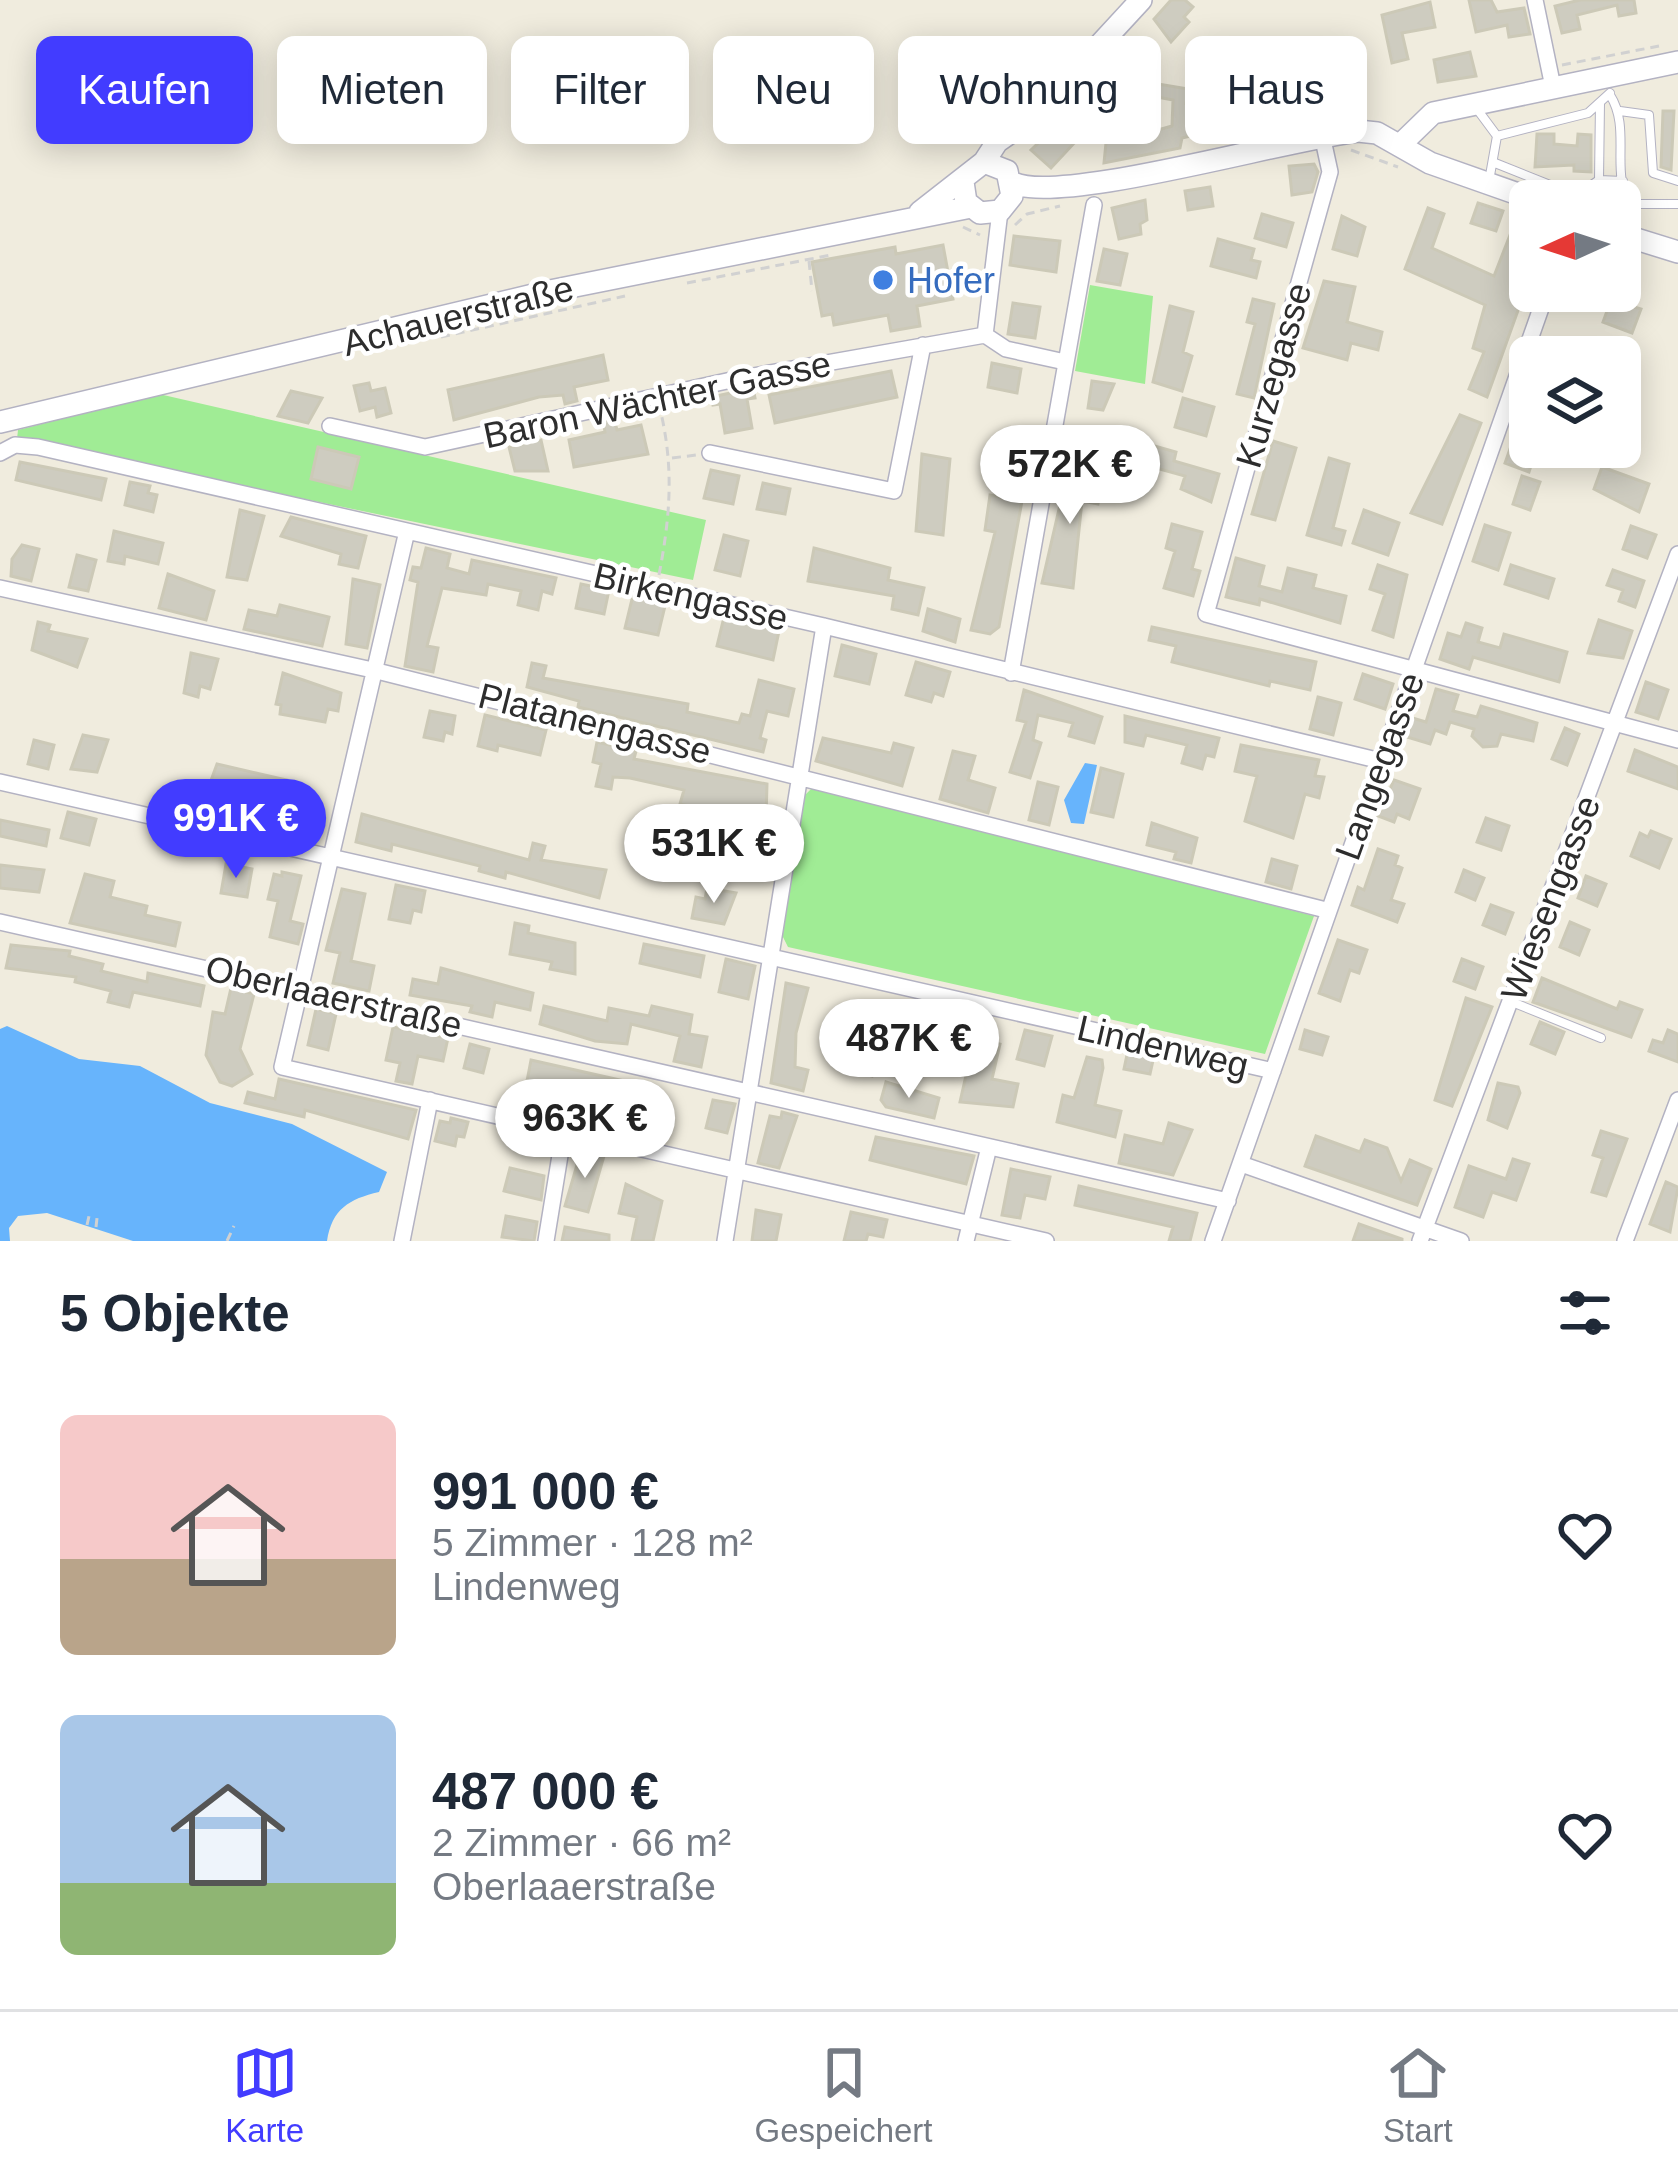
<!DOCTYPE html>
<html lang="de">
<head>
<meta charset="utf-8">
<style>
  body { margin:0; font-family:Helvetica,sans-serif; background:#f6f6f7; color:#1f2937; height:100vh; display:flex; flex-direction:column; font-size:45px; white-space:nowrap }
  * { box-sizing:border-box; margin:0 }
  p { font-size:39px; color:#747a83 }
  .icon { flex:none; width:66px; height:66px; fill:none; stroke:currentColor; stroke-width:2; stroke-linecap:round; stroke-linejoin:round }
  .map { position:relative; height:1241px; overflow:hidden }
  .panel { display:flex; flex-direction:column; background:#fff; flex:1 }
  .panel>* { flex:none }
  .hud { position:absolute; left:36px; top:36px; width:1608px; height:108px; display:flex; gap:24px }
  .needle { width:78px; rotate:267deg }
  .controls { position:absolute; left:1509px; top:180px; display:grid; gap:24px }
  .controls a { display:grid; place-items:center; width:132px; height:132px; border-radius:18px; background:#fff; box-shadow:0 6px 30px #0003; font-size:60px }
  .price { position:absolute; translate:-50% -102px; padding:0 27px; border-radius:42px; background:#fff; color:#222; font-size:39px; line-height:78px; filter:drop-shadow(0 3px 6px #0008) }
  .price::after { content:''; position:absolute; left:50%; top:72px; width:36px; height:27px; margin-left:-18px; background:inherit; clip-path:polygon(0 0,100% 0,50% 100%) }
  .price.current { background:#423cff; color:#fff }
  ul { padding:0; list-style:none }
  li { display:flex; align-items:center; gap:36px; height:300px; padding:0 60px }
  li span { display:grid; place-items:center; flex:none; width:336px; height:240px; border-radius:18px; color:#555 }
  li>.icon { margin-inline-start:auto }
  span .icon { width:144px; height:144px; fill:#fffc; stroke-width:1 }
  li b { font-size:51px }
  h2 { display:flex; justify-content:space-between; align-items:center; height:144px; padding:0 60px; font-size:51px }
  .chip { padding:0 42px; border-radius:18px; background:#fff; box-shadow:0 6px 30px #0003; font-size:42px; line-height:108px }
  .chip.current { background:#423cff; color:#fff }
  .dock { display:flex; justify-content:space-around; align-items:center; height:168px; border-top:3px solid #e0e1e3; background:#fff; font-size:33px; color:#747a83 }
  .dock a { display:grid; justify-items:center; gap:6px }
  .dock .current { color:#423cff }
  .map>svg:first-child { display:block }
  .green { fill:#a0ec95 }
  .water { fill:#67b4fc }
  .building { fill:#ceccc0; stroke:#ccc9b7; stroke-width:3 }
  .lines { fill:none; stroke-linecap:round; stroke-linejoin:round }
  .lane-casing { stroke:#b3b2c2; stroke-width:10 }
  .street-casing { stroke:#b3b2c2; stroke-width:18 }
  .secondary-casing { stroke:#b3b2c2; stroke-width:24 }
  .path { stroke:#d1d1d1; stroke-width:3; stroke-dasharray:9 6; stroke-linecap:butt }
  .lane { stroke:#fff; stroke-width:8 }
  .street { stroke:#fff; stroke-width:15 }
  .secondary { stroke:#fff; stroke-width:21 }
  .shop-dot { fill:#3f7fe0; stroke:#fff; stroke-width:4.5 }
  .labels { text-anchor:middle; stroke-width:9; stroke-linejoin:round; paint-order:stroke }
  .shop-label { font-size:36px; fill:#366cbe; stroke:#fff; text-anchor:start }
  .street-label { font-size:36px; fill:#2d2d2d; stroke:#fff }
</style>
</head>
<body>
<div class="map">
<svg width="1678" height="1241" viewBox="0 0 1678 1241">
  <rect width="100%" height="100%" fill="#f0ecde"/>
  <!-- green -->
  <path class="green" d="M1090,285L1153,296L1145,384L1075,371Z
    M159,394L706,520L693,580L17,439L18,430Z
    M812,788L1314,916L1265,1054L788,947L782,935L803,797Z"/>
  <!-- water -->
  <path class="water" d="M1085,763L1097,765L1084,824L1071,823L1064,800Z
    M7,1026L79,1059L140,1066L210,1103L292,1124L387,1172L379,1192C349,1199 332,1209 327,1241H133L47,1213L18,1216L9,1228L10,1241H0V1029Z"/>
  <!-- building -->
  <path class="building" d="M1171,0H1185L1193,7L1184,17L1189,22L1171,42L1154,19Z
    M1469,0H1491L1497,12L1524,8L1530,34L1509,37L1507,25L1476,32Z
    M1580,0H1634L1636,13L1619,16L1617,5L1577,15L1580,29L1562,33L1555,6Z
    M1430,2L1435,27L1402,33L1408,59L1392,63L1382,15Z
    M1470,52L1476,76L1438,82L1434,60Z
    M1122,78L1188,89L1186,103L1209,98L1216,130L1182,138L1180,148L1104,163L1107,133L1127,127L1130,138L1172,126L1173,100L1120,90Z
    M1329,88L1333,108L1235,123L1230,92L1247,89L1249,105L1279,99L1278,93L1292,90L1293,96Z
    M1072,111L1089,127L1051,168L1031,150Z
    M1663,111H1674L1671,170L1661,167Z
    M1537,134H1554V144L1577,146L1578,134L1591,135V172L1574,171V165L1535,167Z
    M1314,164L1318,172L1312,192L1292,195L1289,166Z
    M1210,187L1213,206L1188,210L1185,191Z
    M1145,200L1147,220L1140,224L1141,234L1119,239L1112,208Z
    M1478,203L1503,211L1496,231L1471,223Z
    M1428,208L1444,214L1432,248L1494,276L1510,235L1530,241L1526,288L1487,397L1469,389L1484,352L1473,348L1485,305L1405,269Z
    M1262,214L1293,223L1286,247L1255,238Z
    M1342,216L1365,227L1357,256L1333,249Z
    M1014,236L1060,241L1056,272L1010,265Z
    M1218,239L1254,249L1251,260L1260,262L1256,278L1211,266Z
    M943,245L953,299L917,306L920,326L891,331L888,315L834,325L832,314L822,316L812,262L895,247L896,254Z
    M1104,249L1127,254L1120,285L1097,281Z
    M1324,281L1355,287L1347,322L1382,332L1378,350L1351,343L1347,360L1303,348Z
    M1253,299L1274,304L1254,398L1237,394L1255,324L1247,322Z
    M1611,300L1641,309L1632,333L1603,322Z
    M1013,303L1040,307L1035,338L1008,334Z
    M1170,306L1193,312L1183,352L1192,356L1182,391L1153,382Z
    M603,355L608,380L574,387L577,401L565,404L563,395L539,397L454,420L448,390Z
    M992,363L1021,369L1017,393L988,387Z
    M891,371L897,397L775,423L769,395Z
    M1092,381L1114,384L1103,410L1088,408Z
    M369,383L371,391L385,388L391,413L377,417L375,407L360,411L354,386Z
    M753,388L755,398L747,399L752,428L725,433L720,404L713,405L712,397Z
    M291,391L322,398L308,423L278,416Z
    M1183,398L1214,407L1206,436L1175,427Z
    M1460,415L1481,423L1442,524L1411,513Z
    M614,418L617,430L641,425L648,454L574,467L569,440L605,432L603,420Z
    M1516,432L1537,447L1529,472L1505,463Z
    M541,440L548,471H515L509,447Z
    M1273,441L1296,448L1275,520L1252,514Z
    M1151,445L1176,452L1174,461L1219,474L1211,502L1181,489L1185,476L1145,465Z
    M318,447L359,457L351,489L311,479Z
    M922,454L950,459L943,535L916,531Z
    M1329,458L1349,464L1333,528L1345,531L1341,545L1307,535Z
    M20,462L106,479L101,500L16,480Z
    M1602,467L1649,484L1639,512L1594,489Z
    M711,470L739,476L733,504L704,498Z
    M1068,470L1103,477L1098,504L1082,501L1073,588L1042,583Z
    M1522,476L1540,482L1530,510L1513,504Z
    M130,482L150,486L148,493L157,495L153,512L125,505Z
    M763,483L790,489L785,514L757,509Z
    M990,495L1022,501L999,627L990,634L971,630L995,532L985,530Z
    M240,510L264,516L247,580L227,577Z
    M1364,510L1399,523L1388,555L1353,543Z
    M291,517L366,536L358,568L339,564L341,554L281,536Z
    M1172,524L1202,532L1192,569L1200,571L1193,596L1164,588L1175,551L1166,548Z
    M1485,525L1510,533L1498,570L1473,561Z
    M1631,526L1656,535L1647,558L1623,549Z
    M114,531L163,543L158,564L125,556L124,564L108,561Z
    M724,535L748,541L740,576L715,570Z
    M22,545L39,549L31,581L11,576L12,559Z
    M426,548L450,554L447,568L469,574L472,560L556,578L552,594L542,591L538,610L518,605L521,591L488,584L486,595L442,588L427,646L438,648L433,672L405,666L418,582L410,580L413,567L421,568Z
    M814,548L890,568L888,580L924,588L918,615L892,609L894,596L808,581Z
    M77,555L96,560L88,591L69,587Z
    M1236,558L1264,566L1259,586L1282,592L1288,568L1316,575L1313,588L1346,596L1340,623L1260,599L1259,605L1226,597Z
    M1378,565L1407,575L1393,637L1373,630L1385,594L1370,589Z
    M1511,565L1554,579L1548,598L1505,584Z
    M1613,570L1644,581L1635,607L1619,601L1623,590L1607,585Z
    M168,574L214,591L206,620L159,608Z
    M353,579L380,585L367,648L346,644Z
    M581,584L609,590L604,614L576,608Z
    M633,595L666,602L658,635L625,628Z
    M280,605L329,617L322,646L244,629L249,610L277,616Z
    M928,609L960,619L955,642L923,631Z
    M724,617L779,631L773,660L717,646Z
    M1599,620L1632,631L1623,658L1588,653Z
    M38,622L50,625L48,631L87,639L77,667L32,650Z
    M1466,623L1482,628L1478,642L1500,648L1504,634L1567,652L1559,682L1473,657L1469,669L1440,659L1448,633L1461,637Z
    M1152,627L1316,662L1310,690L1270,681L1269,686L1172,662L1176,646L1149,640Z
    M842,645L876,654L869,684L835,676Z
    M191,653L218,659L210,689L200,686L198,697L184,693Z
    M916,662L950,672L943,696L934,693L931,702L906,695Z
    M532,663L546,666L543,678L688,704L687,712L739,723L742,714L750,716L759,680L794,689L788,716L767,711L760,738L766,740L763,752L578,707L579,701L527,687Z
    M283,673L341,693L338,711L328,709L325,722L280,714L281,705L276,704Z
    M1363,674L1393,684L1385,709L1355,699Z
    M1646,682L1668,690L1658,719L1636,712Z
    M1436,689L1458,695L1453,711L1477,717L1481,706L1537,723L1533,741L1501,734L1497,746L1483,747L1472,736L1474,729L1450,722L1446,734L1435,730L1430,744L1407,737L1413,718L1426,722Z
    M1024,690L1102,717L1094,743L1069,736L1073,723L1038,715L1033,740L1041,743L1030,778L1010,772L1026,722L1017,720Z
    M1318,697L1341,703L1333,735L1310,729Z
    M430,711L455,716L452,734L445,732L443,741L424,737Z
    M485,715L546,730L540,755L498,745L497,751L478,746Z
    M1125,716L1219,738L1214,757L1206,755L1202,769L1182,763L1187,745L1146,735L1143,746L1125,742Z
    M1565,728L1579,734L1567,765L1552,759Z
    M83,735L108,740L97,772L71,769Z
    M823,738L891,753L894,743L913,748L902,786L816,761Z
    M34,740L54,745L48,769L28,764Z
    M597,742L636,751L634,759L767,784L766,818L758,822L680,804L684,790L630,778L613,777L611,789L596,786L601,764L593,762Z
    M1241,745L1319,760L1315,776L1324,777L1319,798L1305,794L1293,838L1245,821L1257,776L1235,771Z
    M1635,750L1678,767V789L1628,771Z
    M953,751L975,756L968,780L995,788L988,813L940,799Z
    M217,764L287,780L275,820L263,817L265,810L231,803L230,809L218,807L219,800L205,797Z
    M1101,768L1123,774L1113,817L1091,812Z
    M1394,780L1420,789L1409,819L1397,814L1394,822L1378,816Z
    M1038,782L1058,787L1049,825L1029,820Z
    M68,812L96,819L89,845L61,838Z
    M362,814L529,860L533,843L545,846L541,860L606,870L599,898L506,872L505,878L479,871L480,866L392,844L391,851L356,842Z
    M1486,818L1509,826L1501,850L1477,842Z
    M0,820L49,830L46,846L0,836Z
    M1152,823L1197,838L1191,863L1174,859L1176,852L1147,845Z
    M1651,831L1671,839L1659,868L1631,856L1640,833L1648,837Z
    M1378,849L1398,856L1395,865L1402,868L1391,900L1404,904L1397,922L1352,905L1358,887L1364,890Z
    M1272,859L1297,866L1291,889L1266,882Z
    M226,864L252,869L247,897L221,893Z
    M0,865L44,870L39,892L0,888Z
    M1464,870L1484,878L1475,900L1456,892Z
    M282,872L301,876L290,921L303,924L298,944L270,937L278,901L268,899L274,874L282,876Z
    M85,874L114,881L110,897L147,906L145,915L180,923L175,946L70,923Z
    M1586,876L1606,884L1597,906L1578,898Z
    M396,885L425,891L421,912L413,910L410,923L389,919Z
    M707,888L736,893L724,924L692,918L696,897L705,899Z
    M342,889L365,894L351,961L374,966L369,991L333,983L340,953L326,950Z
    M1491,905L1513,913L1505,934L1483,925Z
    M1570,922L1589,930L1579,955L1560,947Z
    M515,923L529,926L528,933L575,943V974L550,969L552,962L510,954Z
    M1338,940L1367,950L1359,973L1350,970L1340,1001L1319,993Z
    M644,944L704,956L700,977L640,963Z
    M11,945L70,951L69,956L103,964L101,971L147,982L148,973L204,986L200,1006L133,992L129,1007L108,1002L111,991L75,982L76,977L6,968Z
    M726,959L755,966L748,999L719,992Z
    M1462,959L1483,967L1475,989L1454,981Z
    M441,968L533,993L530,1010L495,1002L492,1017L470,1012L472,1006L410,995L413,979L438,984Z
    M1542,978L1617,1009L1620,1002L1642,1010L1631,1037L1533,1002Z
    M786,983L808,988L796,1033L795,1067L808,1070L803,1091L771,1083Z
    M231,988L254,994L240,1049L252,1074L232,1086L220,1082L206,1055L213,1012L225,1014Z
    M1466,998L1492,1007L1452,1106L1435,1100Z
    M928,1005L952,1010L947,1031L1000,1044L992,1079L1018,1084L1013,1107L960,1102L969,1062L952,1058L955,1045L906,1033L903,1050L881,1045L888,1015L923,1023Z
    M544,1006L607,1021L609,1008L649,1016L652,1006L692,1015L689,1034L707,1037L701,1067L674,1061L680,1036L631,1024L627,1044L595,1041L540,1024Z
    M316,1009L336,1014L328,1050L308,1045Z
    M1540,1022L1564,1032L1555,1054L1531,1044Z
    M393,1027L448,1038L443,1061L418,1056L412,1084L396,1081L400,1063L386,1060Z
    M1025,1030L1052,1036L1044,1066L1017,1059Z
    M1305,1030L1328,1037L1322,1055L1300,1049Z
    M1668,1030L1678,1034V1062L1649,1051L1653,1040L1663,1043Z
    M470,1044L489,1049L483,1073L464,1068Z
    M850,1049L877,1056L872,1076L845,1070Z
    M1128,1050L1154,1056L1150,1074L1124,1069Z
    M1087,1057L1102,1060L1103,1068L1095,1105L1121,1111L1115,1137L1057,1122L1063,1095L1074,1098Z
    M531,1060L655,1088L651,1106L559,1094L561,1088L527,1081Z
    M279,1079L416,1110L408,1139L305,1110L304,1117L245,1103L248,1092L275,1099Z
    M886,1082L939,1098L934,1118L886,1107L881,1100Z
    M1498,1083L1518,1087L1520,1093L1507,1128L1488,1120Z
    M713,1100L735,1104L727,1133L706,1128Z
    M782,1112L797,1116L779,1168L758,1163L770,1116L781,1118Z
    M451,1118L468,1122L464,1137L457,1136L455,1146L435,1141L440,1121L450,1123Z
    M1169,1123L1192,1130L1173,1175L1119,1163L1125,1135L1163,1144Z
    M1601,1131L1627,1139L1606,1196L1592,1192L1603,1158L1593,1155Z
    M1316,1136L1360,1152L1365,1140L1387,1148L1401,1181L1410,1160L1431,1169L1417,1205L1305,1166Z
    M876,1137L974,1156L966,1184L870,1160Z
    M581,1151L604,1156L588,1212L565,1206Z
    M1513,1159L1529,1164L1516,1200L1492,1192L1483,1217L1455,1207L1469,1166L1506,1179Z
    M510,1168L544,1176L541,1200L504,1191Z
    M1011,1169L1050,1177L1045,1199L1025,1195L1020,1218L1002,1215Z
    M1666,1182L1678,1187L1670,1232L1650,1224Z
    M626,1184L662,1201L653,1241H632L637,1217L619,1213Z
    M1079,1186L1197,1213L1190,1241H1169L1173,1227L1075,1205Z
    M756,1210L781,1215L776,1241H752Z
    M851,1212L887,1220L883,1237L868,1234L866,1241H844Z
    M506,1216L537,1222L534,1241L502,1237Z
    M1359,1224L1402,1239V1241H1353Z
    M565,1227L609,1235V1241H562Z"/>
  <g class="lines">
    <defs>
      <path id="lane" d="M1610,95C1632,129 1609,174 1631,204H1678
        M1477,109L1497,136L1489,181
        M1620,111L1649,115L1653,173L1678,181
        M1497,136L1588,113L1610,93
        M1495,163L1590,201
        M1599,180L1600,103
        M1580,193L1599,180L1623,181
        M1512,1002L1601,1038"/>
      <path id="street" d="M1535,0L1553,87
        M1322,135L1330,172L1206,614L1678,740
        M1000,211L985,335L1006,349L1065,362
        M330,426L425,447L736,379L985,335
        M0,453L15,445L38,447L824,626L1381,761
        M710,453L894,491L923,345
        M407,531L282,1067L1046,1241
        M0,588L377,671L1326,910
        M1011,673L1094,205
        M0,782L1273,1071
        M0,922L1228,1201
        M1244,1165L1461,1241
        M402,1241L430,1100
        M546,1241L564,1131
        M725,1241L824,626
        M966,1241L989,1147
        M1213,1241L1547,291
        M1420,1241L1678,554
        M1625,1241L1678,1100"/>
      <path id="secondary" d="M1401,144L1433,113L1678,62
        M984,162L997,142L1034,116L1141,0
        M1013,183C1061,205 1287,139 1358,131L1377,133L1430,163L1538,201
        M920,212L984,162L1007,171L1012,196L1000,211L980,213L966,202L963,182
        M1620,234L1678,252
        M0,422L550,291L971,207"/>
    </defs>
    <!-- lane casing -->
    <use href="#lane" class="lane-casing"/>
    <!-- street casing -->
    <use href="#street" class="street-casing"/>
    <!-- secondary casing -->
    <use href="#secondary" class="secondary-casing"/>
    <!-- path -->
    <path class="path" d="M1562,65L1659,46
      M1351,150L1398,167
      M1015,225L1027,214L1060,206
      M963,227L980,235
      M809,261L812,291
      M687,283L831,255
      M441,337L625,296
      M672,458L696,455
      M659,575C670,517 674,470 661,413
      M87,1225L89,1216
      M96,1227L97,1218
      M227,1241L234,1226"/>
    <!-- lane -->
    <use href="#lane" class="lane"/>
    <!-- street -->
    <use href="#street" class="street"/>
    <!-- secondary -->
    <use href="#secondary" class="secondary"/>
  </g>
  <!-- markers -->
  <circle class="shop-dot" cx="883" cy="280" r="12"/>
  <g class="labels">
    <!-- shop labels -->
    <g class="shop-label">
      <text x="907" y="293">Hofer</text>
    </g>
    <!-- street labels -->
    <g class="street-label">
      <text transform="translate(458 315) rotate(-14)" y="13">Achauerstraße</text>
      <text transform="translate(1273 375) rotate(-74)" y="13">Kurzegasse</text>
      <text transform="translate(657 399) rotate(-12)" y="13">Baron Wächter Gasse</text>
      <text transform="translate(691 596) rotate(13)" y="13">Birkengasse</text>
      <text transform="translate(595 723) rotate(14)" y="13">Platanengasse</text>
      <text transform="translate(1379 766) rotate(-70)" y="13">Langegasse</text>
      <text transform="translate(1550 898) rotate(-69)" y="13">Wiesengasse</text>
      <text transform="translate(334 996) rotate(13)" y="13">Oberlaaerstraße</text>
      <text transform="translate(1163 1046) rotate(13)" y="13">Lindenweg</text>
    </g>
  </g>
</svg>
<div class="controls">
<a><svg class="needle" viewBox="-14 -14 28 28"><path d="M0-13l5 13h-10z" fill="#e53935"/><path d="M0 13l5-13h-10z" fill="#747a83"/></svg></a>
<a><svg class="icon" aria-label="layers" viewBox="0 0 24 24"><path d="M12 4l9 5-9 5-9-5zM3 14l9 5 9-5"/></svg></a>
</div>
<b class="price" style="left:1070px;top:527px">572K €</b>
<b class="price current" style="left:236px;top:881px">991K €</b>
<b class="price" style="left:714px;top:906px">531K €</b>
<b class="price" style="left:909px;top:1101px">487K €</b>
<b class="price" style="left:585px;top:1181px">963K €</b>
<div class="hud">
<a class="chip current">Kaufen</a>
<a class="chip">Mieten</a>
<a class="chip">Filter</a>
<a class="chip">Neu</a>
<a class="chip">Wohnung</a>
<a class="chip">Haus</a>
</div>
</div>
<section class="panel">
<h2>5 Objekte<svg class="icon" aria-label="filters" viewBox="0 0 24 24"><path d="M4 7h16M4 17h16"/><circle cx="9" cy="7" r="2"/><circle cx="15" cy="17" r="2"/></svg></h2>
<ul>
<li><span style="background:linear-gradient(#f6c9c9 60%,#b9a48a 0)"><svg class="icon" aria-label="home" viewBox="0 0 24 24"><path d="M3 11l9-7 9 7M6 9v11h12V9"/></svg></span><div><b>991 000 €</b><p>5 Zimmer · 128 m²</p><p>Lindenweg</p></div><svg class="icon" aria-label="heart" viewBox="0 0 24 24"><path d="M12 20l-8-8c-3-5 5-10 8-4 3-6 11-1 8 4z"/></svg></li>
<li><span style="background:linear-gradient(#a9c7e8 70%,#8fb573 0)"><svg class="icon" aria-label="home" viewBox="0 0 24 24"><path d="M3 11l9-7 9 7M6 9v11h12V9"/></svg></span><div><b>487 000 €</b><p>2 Zimmer · 66 m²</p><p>Oberlaaerstraße</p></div><svg class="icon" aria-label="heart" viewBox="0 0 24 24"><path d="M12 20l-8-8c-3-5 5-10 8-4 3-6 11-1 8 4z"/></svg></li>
</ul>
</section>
<nav class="dock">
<a class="current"><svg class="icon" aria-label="map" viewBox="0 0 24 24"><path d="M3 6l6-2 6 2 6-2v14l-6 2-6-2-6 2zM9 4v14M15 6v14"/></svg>Karte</a>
<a><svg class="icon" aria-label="saved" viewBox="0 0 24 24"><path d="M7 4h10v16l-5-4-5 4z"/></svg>Gespeichert</a>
<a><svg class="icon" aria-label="home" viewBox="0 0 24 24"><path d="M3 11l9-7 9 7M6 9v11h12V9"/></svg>Start</a>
</nav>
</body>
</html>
